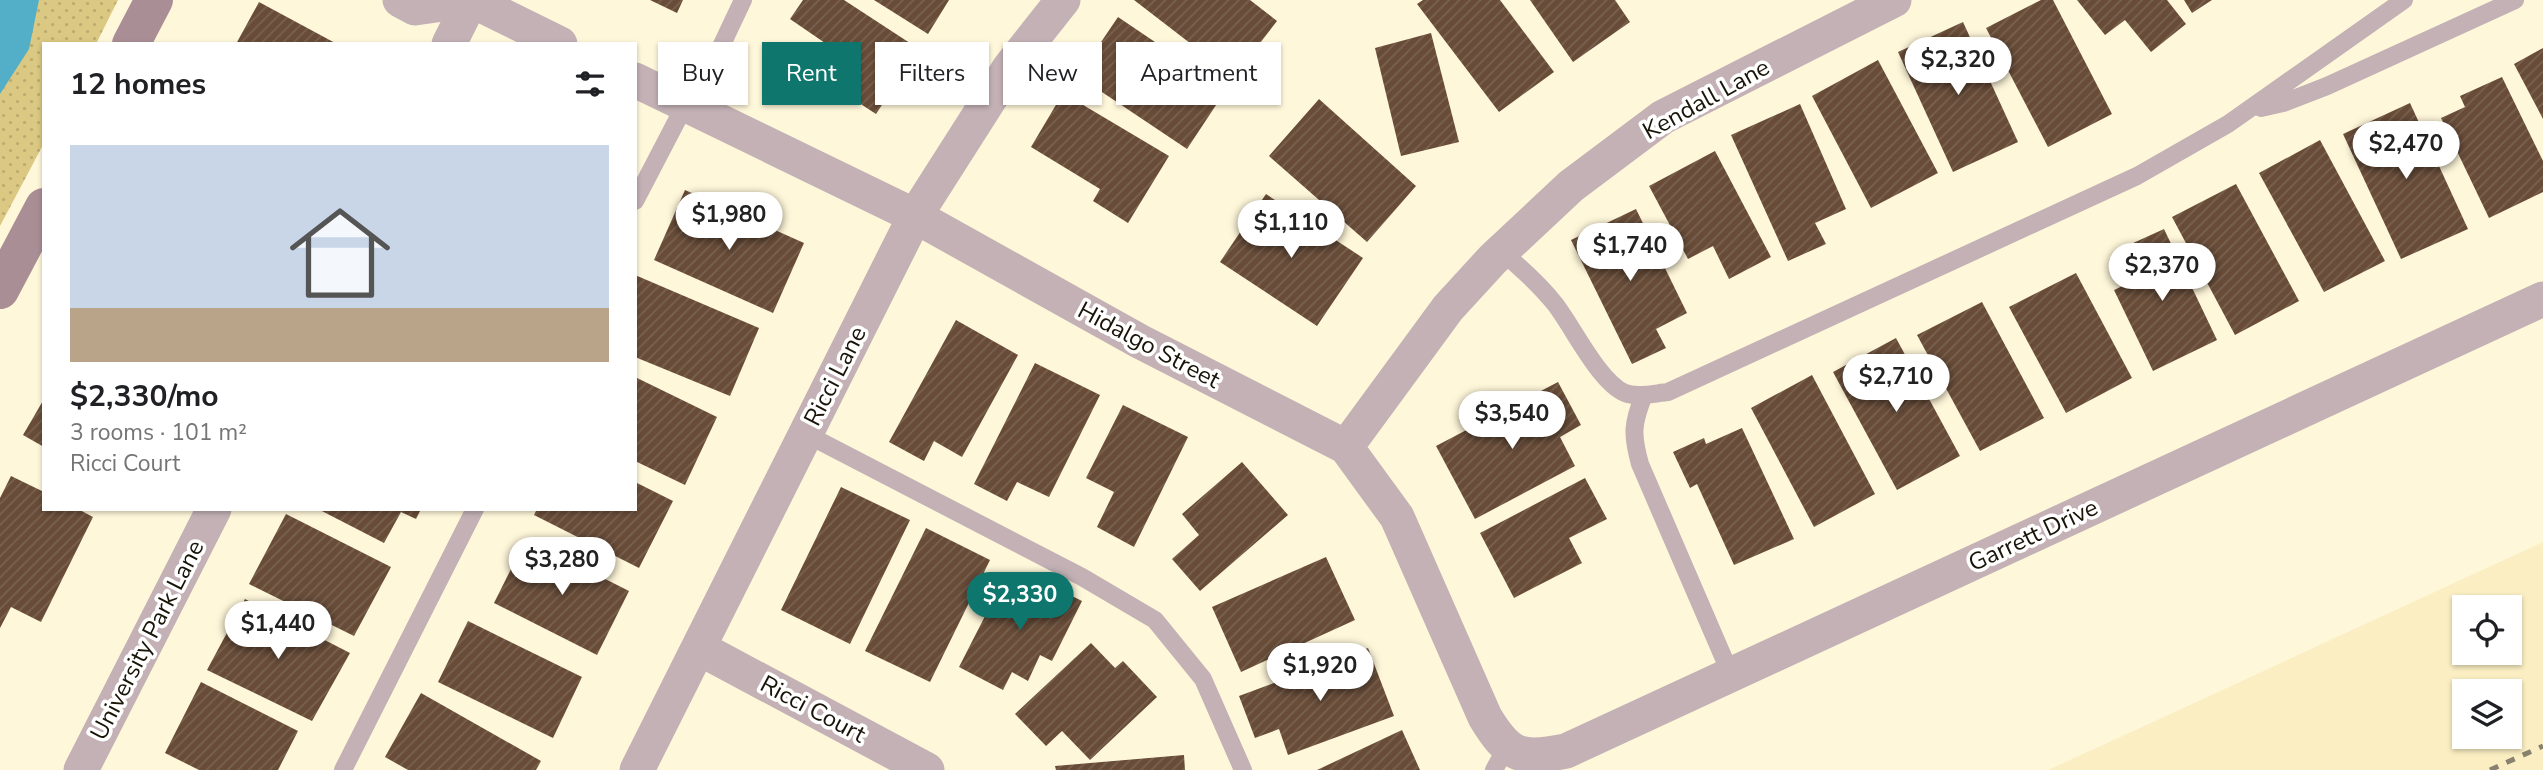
<!DOCTYPE html>
<html lang="en">
<head>
<meta charset="utf-8">
<style>
  body { margin:0; font-family:"Nunito Sans",sans-serif; background:#f2f2f2; color:#202124; height:100vh; display:flex; flex-direction:column; font-size:26px; white-space:nowrap }
  * { box-sizing:border-box; margin:0 }
  p { font-size:23px; color:#757577 }
  .icon { flex:none; width:38px; height:38px; fill:none; stroke:currentColor; stroke-width:2; stroke-linecap:round; stroke-linejoin:round }
  .map { position:relative; flex:1; overflow:hidden }
  .sheet { position:absolute; left:42px; top:42px; width:595px; height:469px; display:flex; flex-direction:column; background:#fff; border-radius:0px; box-shadow:0 2px 5px #0004 }
  .sheet>* { flex:none }
  .top-card { position:absolute; left:658px; top:42px; width:665px; height:63px; display:flex; gap:14px }
  .buttons { position:absolute; left:2452px; top:595px; display:grid; gap:14px }
  .buttons a { display:grid; place-items:center; width:70px; height:70px; border-radius:0px; background:#fff; box-shadow:0 2px 5px #0004; font-size:35px }
  .price { position:absolute; translate:-50% -60px; padding:0 16px; border-radius:24px; background:#fff; color:#222; font-size:23px; line-height:46px; filter:drop-shadow(0 2px 4px #0008) }
  .price::after { content:''; position:absolute; left:50%; top:42px; width:21px; height:16px; margin-left:-10px; background:inherit; clip-path:polygon(0 0,100% 0,50% 100%) }
  .price.active { background:#0f766e; color:#fff }
  ul { padding:0; list-style:none }
  li { display:grid; align-content:center; gap:14px; height:371px; padding:0 28px }
  li+li { border-top:2px solid #e0e0e0 }
  li span { display:grid; place-items:center; height:217px; border-radius:0px; color:#555 }
  li>.icon { margin-inline-start:auto }
  span .icon { width:126px; height:126px; fill:#fffc; stroke-width:1 }
  li b { font-size:30px }
  h2 { display:flex; justify-content:space-between; align-items:center; height:84px; padding:0 28px; font-size:30px }
  .tag { padding:0 24px; border-radius:0px; background:#fff; box-shadow:0 2px 5px #0004; font-size:24px; line-height:63px }
  .tag.active { background:#0f766e; color:#fff }
  .map>svg:first-child { display:block }
  .built { fill:#faeec2; fill-rule:evenodd }
  .green { fill:url(#green-dots) }
  .water { fill:#53aec8 }
  .building { fill:url(#building-hatch) }
  .lines { fill:none; stroke-linecap:round; stroke-linejoin:round }
  .lane { stroke:#c3b1b5; stroke-width:18 }
  .street { stroke:#c3b1b5; stroke-width:35 }
  .secondary { stroke:#a98f95; stroke-width:38 }
  .rail { stroke:#88826e; stroke-width:5; stroke-dasharray:9 9; stroke-linecap:butt }
  .labels { text-anchor:middle; stroke-width:7; stroke-linejoin:round; paint-order:stroke }
  .street-label { font-size:24px; fill:#181407; stroke:#fff }
</style>
</head>
<body>
<div class="map">
<svg width="2543" height="770" viewBox="0 0 2543 770">
  <defs>
    <pattern id="green-dots" width="8" height="8" patternUnits="userSpaceOnUse" patternTransform="scale(1.75)"><rect width="8" height="8" fill="#dbc882"/><path d="M2 2h.1M6 6h.1" fill="none" stroke="#bbab6f" stroke-width="1.8" stroke-linecap="round"/></pattern>
    <pattern id="building-hatch" width="6" height="6" patternUnits="userSpaceOnUse" patternTransform="scale(1.75)"><rect width="6" height="6" fill="#684c38"/><path d="M-1 1l2-2M0 6l6-6M5 7l2-2" fill="none" stroke="#786251"/></pattern>
  </defs>
  <rect width="100%" height="100%" fill="#fff7da"/>
  <!-- built -->
  <path class="built" d="M2543,542V770H2048L2140,728ZM2464,607H2510V653H2464ZM2464,691H2510V737H2464Z"/>
  <!-- green -->
  <path class="green" d="M0,0H118L96,44H44V143L0,226Z"/>
  <!-- water -->
  <path class="water" d="M0,0H39L29,49L0,94Z"/>
  <!-- building -->
  <path class="building" d="M650,0H683L677,13Z
    M803,0H844L919,49L876,114L807,69L825,43L790,19Z
    M874,0H949L928,34Z
    M1134,0H1250L1277,21L1234,77Z
    M1423,0H1500L1554,72L1499,112L1417,4Z
    M1530,0H1615L1630,22L1573,62Z
    M2041,0H2053L2112,114L2048,147L1986,28Z
    M2077,0H2167L2186,24L2151,52L2125,20L2105,35Z
    M2184,0H2212L2192,13Z
    M259,2L337,44H236Z
    M1118,17L1226,90L1187,149L1078,76Z
    M1963,22L2018,142L1953,172L1898,52Z
    M1431,33L1459,142L1401,156L1375,48Z
    M2543,48V119L2514,64Z
    M1878,60L1938,173L1871,208L1812,96Z
    M2502,77L2543,161V192L2489,218L2441,118L2465,107L2460,96Z
    M1063,93L1169,156L1128,223L1093,201L1100,189L1031,147Z
    M1319,99L1416,186L1367,242L1269,156Z
    M2410,103L2468,229L2401,259L2343,134Z
    M1800,104L1846,209L1815,223L1826,244L1788,261L1731,135Z
    M2320,140L2385,261L2324,292L2259,173Z
    M1715,151L1771,257L1729,279L1713,246L1688,259L1649,186Z
    M2236,184L2299,301L2235,335L2172,217Z
    M685,190L804,243L773,313L654,260Z
    M1266,194L1363,258L1317,326L1220,262Z
    M1636,209L1687,313L1656,329L1666,348L1632,364L1571,240Z
    M2164,229L2217,340L2153,371L2114,290L2135,280L2120,249Z
    M2076,273L2132,378L2066,413L2009,307Z
    M635,275L759,328L730,396L635,357L637,313L635,312Z
    M1982,302L2044,418L1980,451L1917,335Z
    M956,320L1018,355L962,457L934,441L924,461L889,442Z
    M1896,338L1960,456L1897,490L1833,372Z
    M1035,363L1100,395L1049,497L1017,482L1007,501L974,484Z
    M1812,375L1875,494L1814,527L1751,408Z
    M635,377L717,417L685,485L635,461Z
    M1558,382L1581,425L1560,437L1575,466L1475,519L1436,446Z
    M44,399V447L23,435Z
    M1123,405L1188,437L1134,547L1097,527L1114,492L1086,478Z
    M1742,428L1794,539L1734,565L1697,484L1690,488L1673,452L1704,438L1706,444Z
    M1242,462L1288,515L1200,591L1172,559L1199,535L1182,514Z
    M11,476L44,492V509H78L93,517L41,622L11,607L0,628V498Z
    M1585,478L1607,519L1569,538L1582,563L1514,598L1480,533Z
    M635,482L673,501L639,568L534,515L537,509H635Z
    M841,487L910,520L850,644L781,610Z
    M318,509H421L416,519L401,512L384,543Z
    M286,514L391,567L354,636L249,584Z
    M926,528L990,560L930,682L865,651Z
    M526,539L629,591L597,655L494,603Z
    M1326,557L1355,620L1241,672L1212,607Z
    M1038,579L1082,601L1052,661L1040,655L1028,681L1012,672L1003,690L959,667L1003,581L1030,593Z
    M245,599L350,653L312,721L207,670Z
    M468,621L582,677L553,738L438,682Z
    M1091,643L1115,668L1123,661L1157,697L1090,760L1062,731L1046,746L1015,714Z
    M1368,648L1394,716L1288,755L1279,729L1255,738L1239,696Z
    M201,682L298,731L278,770H199L165,753Z
    M421,693L541,761L536,770H408L385,757Z
    M1402,730L1420,770H1317Z
    M1184,755L1185,770H1056L1055,766Z"/>
  <g class="lines">
    <!-- lane -->
    <path class="lane" d="M692,108L743,0
      M2261,108L2283,103L2327,86L2515,0
      M635,201L685,105
      M1501,251C1520,267 1540,285 1555,304C1573,327 1599,382 1625,393C1638,398 1656,393 1668,392L2137,176L2228,124L2404,0
      M1644,395C1632,424 1632,435 1640,464L1731,675
      M806,434L1082,577L1155,620L1203,679L1243,770
      M343,770L475,509
      M1494,770L1507,746"/>
    <!-- street -->
    <path class="street" d="M400,0L415,8L471,0L560,44
      M449,44L471,0
      M635,80L915,216L1139,341L1346,447L1397,517L1485,717C1509,757 1521,760 1566,751L2543,299
      M1346,447L1448,308L1493,259L1571,186L1663,117L1894,0
      M699,648L927,770
      M81,770L214,509
      M637,770L915,216L1010,67L1063,0"/>
    <!-- secondary -->
    <path class="secondary" d="M131,44L154,0
      M0,290L44,207"/>
    <!-- rail -->
    <path class="rail" d="M2490,770L2543,746"/>
  </g>
  <g class="labels">
    <!-- street labels -->
    <g class="street-label">
      <text transform="translate(1706 99) rotate(-29)" y="8">Kendall Lane</text>
      <text transform="translate(1149 345) rotate(28)" y="8">Hidalgo Street</text>
      <text transform="translate(835 376) rotate(-63)" y="8">Ricci Lane</text>
      <text transform="translate(2033 535) rotate(-25)" y="8">Garrett Drive</text>
      <text transform="translate(147 640) rotate(-63)" y="8">University Park Lane</text>
      <text transform="translate(813 709) rotate(28)" y="8">Ricci Court</text>
    </g>
  </g>
</svg>
<div class="buttons">
<a><svg class="icon" aria-label="locate" viewBox="0 0 24 24"><circle cx="12" cy="12" r="6"/><path d="M12 2v4M12 18v4M2 12h4M18 12h4"/></svg></a>
<a><svg class="icon" aria-label="layers" viewBox="0 0 24 24"><path d="M12 4l9 5-9 5-9-5zM3 14l9 5 9-5"/></svg></a>
</div>
<b class="price" style="left:1958px;top:97px">$2,320</b>
<b class="price" style="left:2406px;top:181px">$2,470</b>
<b class="price" style="left:729px;top:252px">$1,980</b>
<b class="price" style="left:1291px;top:260px">$1,110</b>
<b class="price" style="left:1630px;top:283px">$1,740</b>
<b class="price" style="left:2162px;top:303px">$2,370</b>
<b class="price" style="left:1896px;top:414px">$2,710</b>
<b class="price" style="left:1512px;top:451px">$3,540</b>
<b class="price" style="left:562px;top:597px">$3,280</b>
<b class="price active" style="left:1020px;top:632px">$2,330</b>
<b class="price" style="left:278px;top:661px">$1,440</b>
<b class="price" style="left:1320px;top:703px">$1,920</b>
<div class="top-card">
<a class="tag">Buy</a>
<a class="tag active">Rent</a>
<a class="tag">Filters</a>
<a class="tag">New</a>
<a class="tag">Apartment</a>
</div>
<section class="sheet">
<h2>12 homes<svg class="icon" aria-label="filters" viewBox="0 0 24 24"><path d="M4 7h16M4 17h16"/><circle cx="9" cy="7" r="2"/><circle cx="15" cy="17" r="2"/></svg></h2>
<ul>
<li><span style="background:linear-gradient(#c9d6e8 75%,#b9a48a 0)"><svg class="icon" aria-label="home" viewBox="0 0 24 24"><path d="M3 11l9-7 9 7M6 9v11h12V9"/></svg></span><div><b>$2,330/mo</b><p>3 rooms · 101 m²</p><p>Ricci Court</p></div></li>
</ul>
</section>
</div>
</body>
</html>
